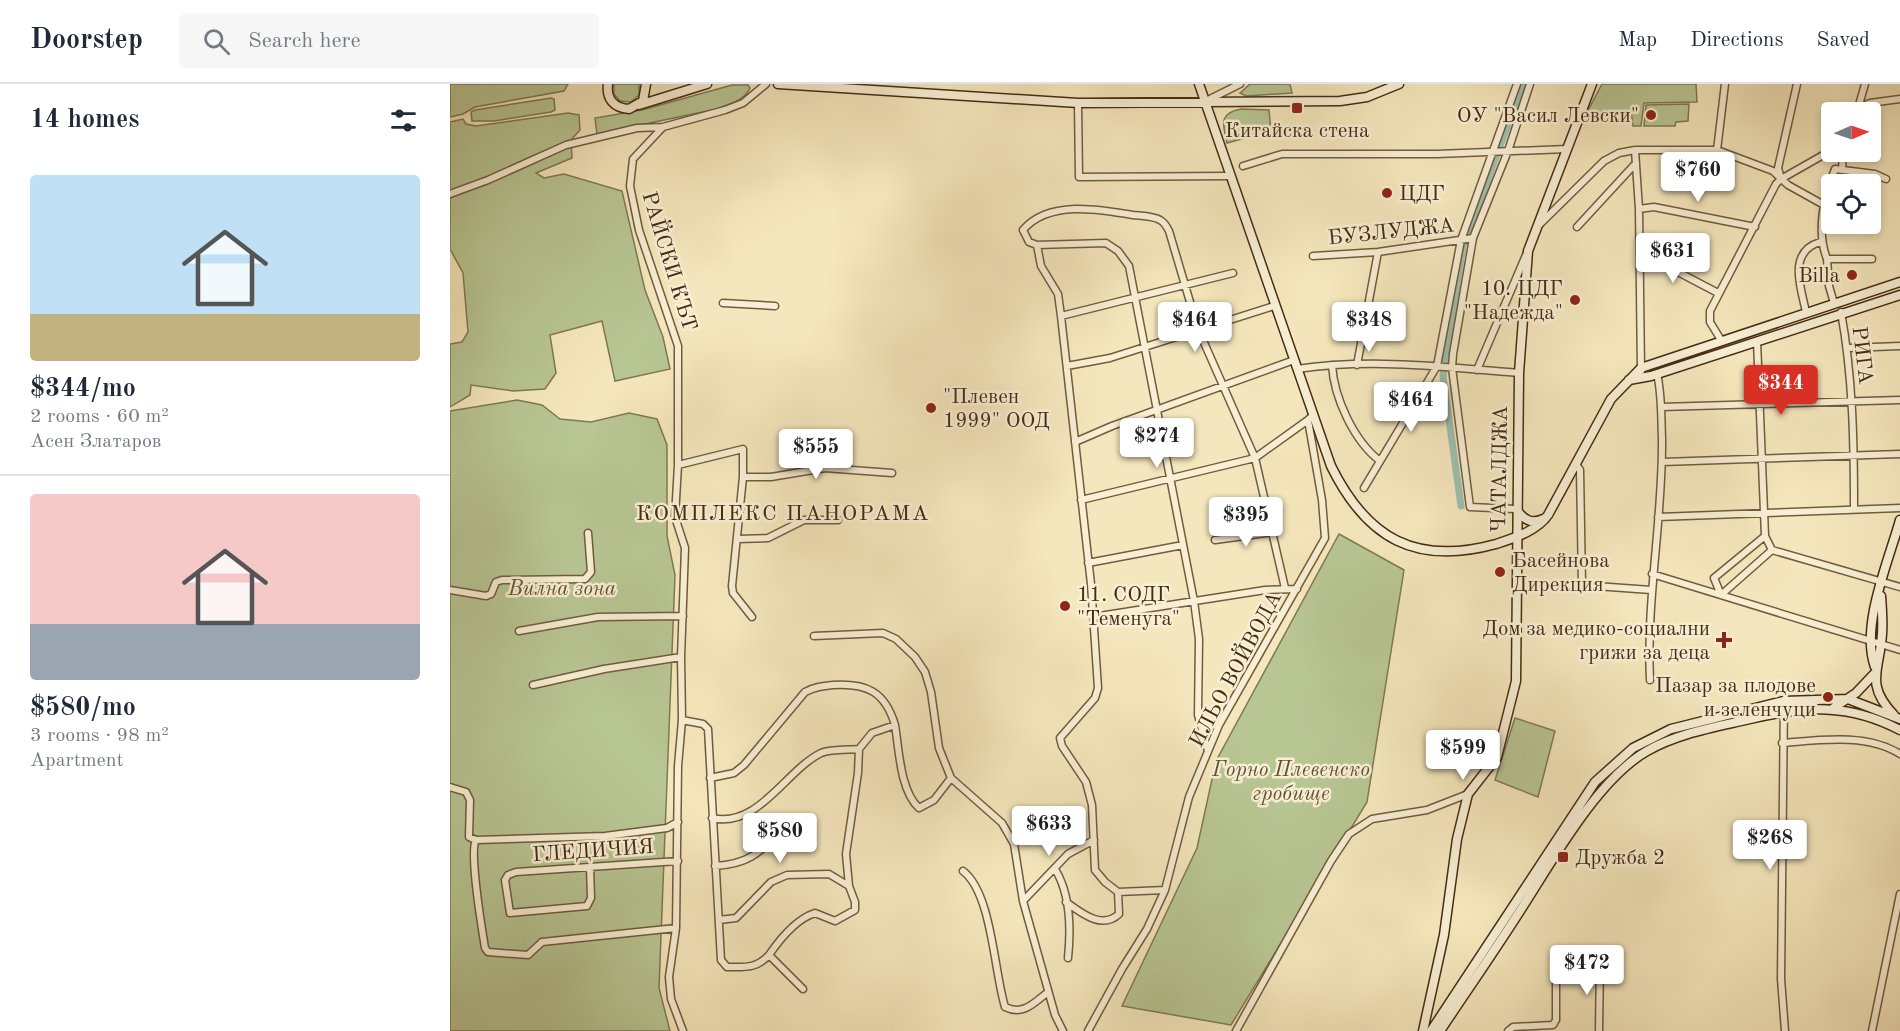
<!DOCTYPE html>
<html lang="en">
<head>
<meta charset="utf-8">
<style>
  body { margin:0; font-family:"Old Standard TT",serif; background:#f6f6f7; color:#1f2937; height:100vh; display:flex; flex-direction:column; font-size:22px; white-space:nowrap }
  * { box-sizing:border-box; margin:0 }
  p { font-size:20px; color:#747a83 }
  .icon { flex:none; width:33px; height:33px; fill:none; stroke:currentColor; stroke-width:2; stroke-linecap:round; stroke-linejoin:round }
  .map { position:relative; flex:1; overflow:hidden }
  .drawer { display:flex; flex-direction:column; background:#fff; width:450px }
  .drawer>* { flex:none }
  .needle { width:39px; rotate:88deg }
  .buttons { position:absolute; left:1371px; top:18px; display:grid; gap:12px }
  .buttons a { display:grid; place-items:center; width:60px; height:60px; border-radius:6px; background:#fff; box-shadow:0 3px 9px #0003; font-size:30px }
  .price { position:absolute; translate:-50% -51px; padding:0 14px; border-radius:6px; background:#fff; color:#222; font-size:20px; line-height:39px; filter:drop-shadow(0 2px 3px #0008) }
  .price::after { content:''; position:absolute; left:50%; top:36px; width:18px; height:14px; margin-left:-9px; background:inherit; clip-path:polygon(0 0,100% 0,50% 100%) }
  .price.on { background:#d93025; color:#fff }
  ul { padding:0; list-style:none }
  li { display:grid; align-content:center; gap:12px; height:318px; padding:0 30px }
  li+li { border-top:2px solid #e0e1e3 }
  li span { display:grid; place-items:center; height:186px; border-radius:6px; color:#555 }
  li>.icon { margin-inline-start:auto }
  span .icon { width:108px; height:108px; fill:#fffc; stroke-width:1 }
  li b { font-size:26px }
  h2 { display:flex; justify-content:space-between; align-items:center; height:72px; padding:0 30px; font-size:26px }
  header { display:flex; align-items:center; gap:36px; box-sizing:border-box; height:84px; padding:0 30px; background:#fff; border-bottom:2px solid #e0e1e3 }
  header strong { font-size:28px }
  nav { display:flex; gap:33px; margin-inline-start:auto; font-size:21px }
  .search { width:420px; height:54px; background:#f6f6f7; display:flex; align-items:center; gap:15px; box-sizing:border-box; padding:0 21px; border-radius:6px; color:#747a83; font-size:22px }
  main { display:flex; flex:1; min-height:0 }
  .map>svg:first-child { display:block }
  .green { fill:#b8c694; stroke:#7f7954; stroke-width:1.5 }
  .lines { fill:none; stroke-linecap:round; stroke-linejoin:round }
  .canal { stroke:#9cc0b0; stroke-width:7 }
  .street-casing { stroke:#725b3e; stroke-width:9 }
  .secondary-casing { stroke:#462c13; stroke-width:11 }
  .street { stroke:#f8efd4; stroke-width:6 }
  .secondary { stroke:#f8efd4; stroke-width:8 }
  .poi-dot { fill:#8f2418; stroke:#f8efd4; stroke-width:2 }
  .labels { text-anchor:middle; stroke-width:5; stroke-linejoin:round; paint-order:stroke }
  .poi-label { font-size:21px; fill:#462c13; stroke:#f8efd4; text-anchor:end }
  .street-label { font-size:21px; fill:#462c13; stroke:#f8efd4 }
  .park-label { font-size:21px; font-style:italic; fill:#625233; stroke:#f8efd4 }
  .neighbourhood-label { font-size:22px; letter-spacing:1.5px; fill:#462c13; stroke:#f8efd4 }
</style>
</head>
<body>
<header>
<strong>Doorstep</strong>
<div class="search"><svg class="icon" aria-label="search" viewBox="0 0 24 24"><circle cx="10" cy="10" r="6"/><path d="M15 15l6 6"/></svg>Search here</div>
<nav><a>Map</a><a>Directions</a><a>Saved</a></nav>
</header>
<main>
<section class="drawer">
<h2>14 homes<svg class="icon" aria-label="filters" viewBox="0 0 24 24"><path d="M4 7h16M4 17h16"/><circle cx="9" cy="7" r="2"/><circle cx="15" cy="17" r="2"/></svg></h2>
<ul>
<li><span style="background:linear-gradient(#bfe0f5 75%,#c2b280 0)"><svg class="icon" aria-label="home" viewBox="0 0 24 24"><path d="M3 11l9-7 9 7M6 9v11h12V9"/></svg></span><div><b>$344/mo</b><p>2 rooms · 60 m²</p><p>Асен Златаров</p></div></li>
<li><span style="background:linear-gradient(#f6c9c9 70%,#9aa5b1 0)"><svg class="icon" aria-label="home" viewBox="0 0 24 24"><path d="M3 11l9-7 9 7M6 9v11h12V9"/></svg></span><div><b>$580/mo</b><p>3 rooms · 98 m²</p><p>Apartment</p></div></li>
</ul>
</section>
<div class="map">
<svg width="1450" height="947" viewBox="0 0 1450 947">
  <rect width="100%" height="100%" fill="#f5e7bd"/>
  <filter id="stains"><feTurbulence type="fractalNoise" baseFrequency=".00333" numOctaves="4"/><feColorMatrix values="0 0 0 0 .2 0 0 0 0 .09 0 0 0 0 .02 0 0 0 .5 -.17"/></filter>
  <radialGradient id="worn" r=".72"><stop offset=".6" stop-color="#630" stop-opacity="0"/><stop offset="1" stop-color="#630" stop-opacity=".3"/></radialGradient>
  <!-- green -->
  <path class="green" d="M0,0H118L114,7L25,23L13,30L0,33Z
    M164,0H189V11L181,18L170,17L164,10Z
    M800,0H840L842,9L796,12L790,9Z
    M1152,0H1246L1247,18L1194,19L1191,42H1183L1181,27L1134,34Z
    M282,1H298L300,4C294,17 279,20 267,25L147,50L145,34L192,26Z
    M101,14L104,15L105,26L101,28L44,37H22L21,28L25,26Z
    M1239,20L1238,37L1226,38L1225,42H1194L1196,21Z
    M791,25L819,26L821,47L777,59C773,41 768,29 791,25Z
    M118,29L129,31L130,46L121,56L122,74L86,89L94,94L114,90L172,107L195,206L213,253L220,285L165,297L152,237L100,251L106,289L95,305L63,307L21,301L20,311L0,323V260L12,258L18,248L13,189L0,165V38L13,35L16,40L26,42Z
    M67,316L92,321L110,335L141,338L179,329L207,335L217,361V452L225,491L209,904L220,947H0V327Z
    M889,450L954,486L917,718L781,941L672,922L747,764L766,677Z
    M1065,634L1105,647L1088,713L1045,696Z"/>
  <g class="lines">
    <!-- canal -->
    <path class="canal" d="M1011,422L993,292L995,276L1013,162L1073,0"/>
    <defs>
      <path id="street" d="M756,17L790,0
        M628,19L629,93L779,92
        M1409,24L1420,19L1450,15
        M1407,28L1415,0
        M213,43L183,75L180,102L189,146L228,262V381L225,433L235,464L231,573L232,636L253,640L258,645L271,876L277,883C295,883 306,885 319,871L353,905
        M1185,66L1189,125L1191,287
        M1267,66L1275,0
        M793,82L832,70H987L1117,65
        M1392,86L1393,68
        M1331,95L1382,66
        M0,110L38,96L116,61L187,44L213,43L275,26L293,19L316,0
        M1189,125L1204,123L1305,143
        M1089,141L1154,77L1169,69L1185,66H1267L1323,87L1338,101L1374,121
        M1127,143L1186,79
        M587,161L591,182L608,210L611,232L641,500L648,604L645,614L610,654L612,662L636,698L642,721L645,786L655,798L668,808L715,806
        M1190,168L1268,209
        M863,172L928,168L1023,154
        M1377,175L1379,202L1384,219
        M1422,175H1377C1366,147 1374,113 1385,85L1425,90L1436,95
        M273,219L325,222
        M1356,228C1351,204 1337,168 1370,158
        M1391,228C1403,294 1404,359 1404,425
        M611,232L783,189
        M1271,256L1260,238V227L1326,100L1331,95L1328,84L1347,0
        M1307,257L1315,452L1322,466L1271,511L1264,494L1315,452
        M1398,264L1450,262
        M882,281C884,314 904,357 930,377
        M907,281L928,168
        M617,282L660,274L824,222
        M847,285C920,274 996,283 1069,289
        M1027,286L1076,171
        M1211,323L1450,316
        M625,358L662,342L844,276
        M1212,378L1450,370
        M1126,380L1130,386L1132,501L1201,506
        M228,381L293,365V393L282,502L283,509L302,533
        M293,393H321L375,384L442,389
        M914,404L987,282L1011,156L1067,0
        M631,416L805,374L858,336
        M1066,425L1020,423L1002,284L1003,270L1023,154L1058,67L1080,0
        M1208,433L1450,424
        M288,455L318,454L354,436H388
        M765,456L824,448
        M1322,466L1450,503
        M638,479L733,461
        M1202,490L1450,566
        M0,506L36,512L41,510L46,498L52,496L135,495L141,488L138,449
        M643,533L815,506L847,505
        M69,547L148,533L233,532
        M364,552L433,549L446,555L465,573L475,588L481,608L489,664L501,694L552,739L564,760L573,817L605,931L613,947
        M1200,596C1196,515 1213,435 1212,354C1211,333 1212,310 1207,290
        M83,601L154,585L231,573
        M1334,617L1331,895L1335,947
        M232,636L228,682L226,844L219,893L221,915L233,947
        M1332,659C1370,656 1417,649 1450,670
        M758,667L748,631L749,555L744,517L679,182L668,167L656,159L587,161L579,158L573,146C598,116 649,125 683,131C691,132 703,132 710,136C714,138 717,143 719,147L748,245L805,374L835,504
        M260,694L284,689L294,681L355,608C365,603 372,602 383,601C416,599 435,607 445,641
        M0,703L16,708L20,716L19,753L26,756L155,752L217,744L228,738
        M262,734C308,745 336,686 371,669C381,665 397,666 409,665
        M26,756C19,767 32,846 35,864L38,868L78,871L92,858L226,844
        M265,782C299,780 309,769 332,746
        M140,783L141,814L137,822L60,829L55,796L58,791L66,788L228,777
        M605,785C621,811 621,845 618,874
        M513,787C542,809 544,888 555,923C573,932 584,919 598,908
        M573,817L618,770L644,756
        M616,818C631,829 652,846 669,830L668,808
        M269,836L286,834L321,798L337,791L379,790L399,802
        M319,871C330,855 346,835 365,829L385,837L405,826V818L399,802L396,770L408,689L409,665L422,649L445,641C449,665 450,707 469,724L484,716L501,694
        M638,947L672,885L697,845L715,806L739,713L769,641L875,454L872,416L858,336L862,332
        M786,947L881,777L899,750L922,735L977,726L1018,710
        M1058,947L1063,943L1103,941L1106,936V889L1110,881L1150,877L1149,947
        M1422,947L1450,810"/>
      <path id="secondary" d="M158,0C156,15 164,24 179,25L193,17L196,0
        M328,0L628,19L890,17L917,13L949,0
        M749,0L881,382C917,455 966,482 1046,460C1064,454 1087,447 1098,431L1161,315L1191,284L1450,198
        M189,21L257,0
        M1179,296L1201,292L1450,211
        M1066,425C1073,435 1081,441 1093,435
        M1431,512C1432,525 1433,538 1432,550C1430,585 1414,600 1444,631
        M1425,583C1410,542 1439,476 1450,436
        M1382,625L1406,609L1424,590
        M973,947L994,851L1007,755L1018,710L1047,673L1066,597L1069,289L1078,167L1142,0
        M981,947L1145,698L1183,664L1221,645L1334,617L1398,615L1450,635
        M990,947C1016,908 1043,869 1068,830C1100,781 1146,696 1197,667C1228,649 1266,643 1300,635C1355,622 1399,619 1450,646"/>
    </defs>
    <!-- street casing -->
    <use href="#street" class="street-casing"/>
    <!-- secondary casing -->
    <use href="#secondary" class="secondary-casing"/>
    <!-- street -->
    <use href="#street" class="street"/>
    <!-- secondary -->
    <use href="#secondary" class="secondary"/>
  </g>
  <!-- markers -->
  <g class="poi-dot">
    <rect x="841" y="18" width="12" height="12" rx="3"/>
    <circle cx="1201" cy="31" r="6"/>
    <circle cx="937" cy="109" r="6"/>
    <circle cx="1402" cy="191" r="6"/>
    <circle cx="1125" cy="216" r="6"/>
    <circle cx="481" cy="324" r="6"/>
    <circle cx="1050" cy="488" r="6"/>
    <circle cx="615" cy="522" r="6"/>
    <path d="M1271 547h6v6h6v6h-6v6h-6v-6h-6v-6h6z"/>
    <circle cx="1378" cy="613" r="6"/>
    <rect x="1107" y="767" width="12" height="12" rx="3"/>
  </g>
  <g class="labels">
    <!-- poi labels -->
    <g class="poi-label">
      <text x="1189" y="38">ОУ "Васил Левски"</text>
      <text x="847" y="53" text-anchor="middle">Китайска стена</text>
      <text x="949" y="116" text-anchor="start">ЦДГ</text>
      <text x="1390" y="198">Billa</text>
      <text x="1113" y="211">10. ЦДГ<tspan x="1113" dy="24">"Надежда"</tspan></text>
      <text x="493" y="319" text-anchor="start">"Плевен<tspan x="493" dy="24">1999" ООД</tspan></text>
      <text x="1062" y="483" text-anchor="start">Басейнова<tspan x="1062" dy="24">Дирекция</tspan></text>
      <text x="627" y="517" text-anchor="start">11. СОДГ<tspan x="627" dy="24">"Теменуга"</tspan></text>
      <text x="1260" y="551">Дом за медико-социални<tspan x="1260" dy="24">грижи за деца</tspan></text>
      <text x="1366" y="608">Пазар за плодове<tspan x="1366" dy="24">и зеленчуци</tspan></text>
      <text x="1125" y="780" text-anchor="start">Дружба 2</text>
    </g>
    <!-- street labels -->
    <g class="street-label">
      <text transform="translate(941 147) rotate(-6)" y="7">БУЗЛУДЖА</text>
      <text transform="translate(220 177) rotate(73)" y="7">РАЙСКИ КЪТ</text>
      <text transform="translate(1413 271) rotate(83)" y="7">РИГА</text>
      <text transform="translate(1049 385) rotate(-89)" y="7">ЧАТАЛДЖА</text>
      <text transform="translate(785 585) rotate(-62)" y="7">ИЛЬО ВОЙВОДА</text>
      <text transform="translate(143 766) rotate(-4)" y="7">ГЛЕДИЧИЯ</text>
    </g>
    <!-- park labels -->
    <g class="park-label">
      <text x="112" y="511">Вилна зона</text>
      <text x="841" y="692">Горно Плевенско<tspan x="841" dy="24">гробище</tspan></text>
    </g>
    <!-- neighbourhood labels -->
    <g class="neighbourhood-label">
      <text x="333" y="436">КОМПЛЕКС ПАНОРАМА</text>
    </g>
  </g>
  <rect width="100%" height="100%" filter="url(#stains)"/>
  <rect width="100%" height="100%" fill="url(#worn)"/>
</svg>
<div class="buttons">
<a><svg class="needle" viewBox="-14 -14 28 28"><path d="M0-13l5 13h-10z" fill="#e53935"/><path d="M0 13l5-13h-10z" fill="#747a83"/></svg></a>
<a><svg class="icon" aria-label="locate" viewBox="0 0 24 24"><circle cx="12" cy="12" r="6"/><path d="M12 2v4M12 18v4M2 12h4M18 12h4"/></svg></a>
</div>
<b class="price" style="left:1248px;top:119px">$760</b>
<b class="price" style="left:1223px;top:200px">$631</b>
<b class="price" style="left:745px;top:269px">$464</b>
<b class="price" style="left:919px;top:269px">$348</b>
<b class="price on" style="left:1331px;top:332px">$344</b>
<b class="price" style="left:961px;top:349px">$464</b>
<b class="price" style="left:707px;top:385px">$274</b>
<b class="price" style="left:366px;top:396px">$555</b>
<b class="price" style="left:796px;top:464px">$395</b>
<b class="price" style="left:1013px;top:697px">$599</b>
<b class="price" style="left:599px;top:773px">$633</b>
<b class="price" style="left:330px;top:780px">$580</b>
<b class="price" style="left:1320px;top:787px">$268</b>
<b class="price" style="left:1137px;top:912px">$472</b>
</div>
</main>
</body>
</html>
